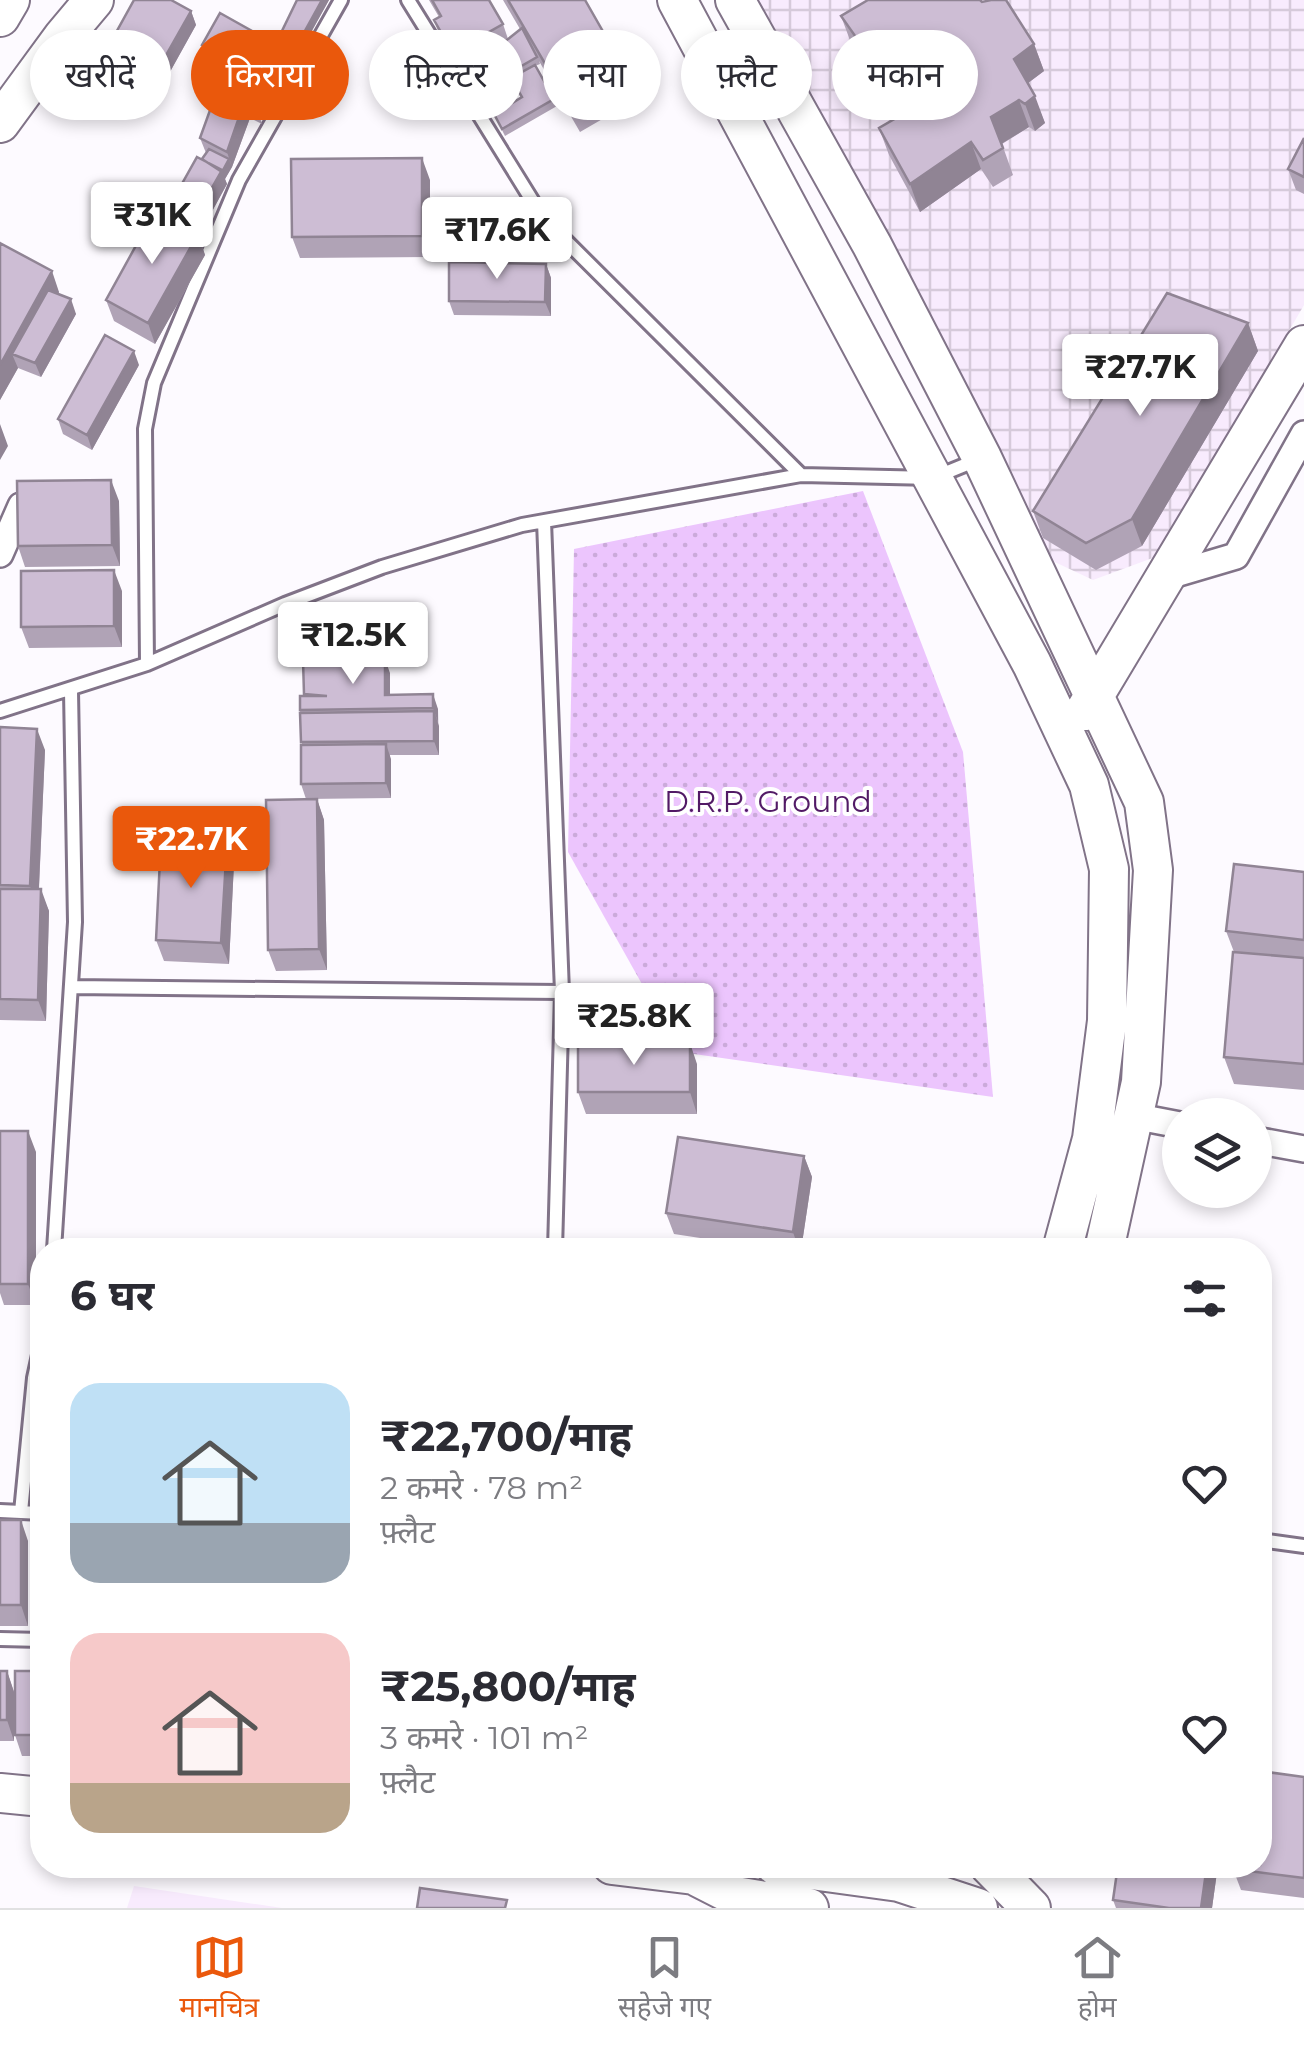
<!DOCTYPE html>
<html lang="hi">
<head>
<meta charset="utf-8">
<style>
  body { margin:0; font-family:Montserrat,"Noto Sans Devanagari",sans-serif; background:#f7f7f7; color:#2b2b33; height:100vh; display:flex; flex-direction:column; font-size:38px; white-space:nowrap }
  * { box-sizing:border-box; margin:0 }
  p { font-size:32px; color:#7c7c81 }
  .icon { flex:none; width:55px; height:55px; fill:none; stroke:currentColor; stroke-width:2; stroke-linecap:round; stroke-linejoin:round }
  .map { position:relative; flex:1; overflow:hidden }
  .panel { position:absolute; left:30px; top:1238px; width:1242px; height:640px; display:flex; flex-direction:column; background:#fff; border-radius:40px; box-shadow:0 5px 15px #0003 }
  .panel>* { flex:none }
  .guide { position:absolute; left:30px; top:30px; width:1245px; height:90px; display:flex; gap:20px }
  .tools { position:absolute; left:1162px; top:1098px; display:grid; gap:20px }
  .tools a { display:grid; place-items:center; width:110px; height:110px; border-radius:50%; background:#fff; box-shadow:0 5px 15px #0003; font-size:50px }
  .price { position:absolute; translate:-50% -85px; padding:0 22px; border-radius:10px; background:#fff; color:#222; font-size:32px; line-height:65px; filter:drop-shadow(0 2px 5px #0008) }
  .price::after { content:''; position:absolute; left:50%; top:60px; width:30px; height:22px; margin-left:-15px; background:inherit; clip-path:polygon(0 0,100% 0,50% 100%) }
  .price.current { background:#ea580c; color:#fff }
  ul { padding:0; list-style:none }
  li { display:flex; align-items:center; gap:30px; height:250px; padding:0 40px }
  li span { display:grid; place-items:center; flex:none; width:280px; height:200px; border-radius:30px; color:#555 }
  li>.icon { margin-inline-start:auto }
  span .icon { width:120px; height:120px; fill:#fffc; stroke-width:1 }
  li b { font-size:42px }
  h2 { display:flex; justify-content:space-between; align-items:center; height:120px; padding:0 40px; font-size:42px }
  .chip { padding:0 35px; border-radius:45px; background:#fff; box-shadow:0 5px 15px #0003; font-size:35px; line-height:90px }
  .chip.current { background:#ea580c; color:#fff }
  .menu { display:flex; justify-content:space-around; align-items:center; height:140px; border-top:2px solid #e1e1e2; background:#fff; font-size:28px; color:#7c7c81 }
  .menu a { display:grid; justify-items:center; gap:5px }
  .menu .current { color:#ea580c }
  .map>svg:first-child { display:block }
  .built { fill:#f8ebfd }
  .industrial { fill:url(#industrial-grid) }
  .green { fill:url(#green-dots) }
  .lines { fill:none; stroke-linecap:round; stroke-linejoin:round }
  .service-casing { stroke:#817388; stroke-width:18 }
  .minor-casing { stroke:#817388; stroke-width:30 }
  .secondary-casing { stroke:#817388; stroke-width:42 }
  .service { stroke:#fff; stroke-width:12 }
  .minor { stroke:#fff; stroke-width:25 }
  .secondary { stroke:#fff; stroke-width:38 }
  .wall { fill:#b0a3b6 }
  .shaded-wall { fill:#908494 }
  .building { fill:#cdbdd4; stroke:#908494; stroke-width:2.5 }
  .labels { text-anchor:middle; stroke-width:8; stroke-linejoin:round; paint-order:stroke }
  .park-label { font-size:30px; fill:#521a66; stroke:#fff }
</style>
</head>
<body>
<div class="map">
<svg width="1304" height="1908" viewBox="0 0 1304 1908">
  <defs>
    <pattern id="industrial-grid" width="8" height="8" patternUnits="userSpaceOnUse" patternTransform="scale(2.5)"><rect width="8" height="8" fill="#f8ebfd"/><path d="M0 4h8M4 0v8" fill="none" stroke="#d6cada"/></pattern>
    <pattern id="green-dots" width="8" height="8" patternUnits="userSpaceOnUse" patternTransform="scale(2.5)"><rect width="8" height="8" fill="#ecc5fd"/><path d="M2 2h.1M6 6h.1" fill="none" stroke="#cbaada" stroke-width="1.8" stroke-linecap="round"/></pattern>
  </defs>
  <rect width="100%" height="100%" fill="#fdfaff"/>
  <!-- built -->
  <path class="built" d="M134,1886L282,1908H127Z"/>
  <!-- industrial -->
  <path class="industrial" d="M754,0H1304V305L1158,556L1093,580L1044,557Z"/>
  <!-- green -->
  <path class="green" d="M863,491L963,752L993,1097L680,1052L568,852L574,549Z"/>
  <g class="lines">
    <defs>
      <path id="service" d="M408,0L543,218L801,475
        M544,521L562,992L555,1250
        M147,664L145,429L154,383L239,180L341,0
        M0,711L147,664L285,604L382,567L522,525L801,475L933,478L977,460
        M71,987L562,992
        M54,1250L75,922L71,691
        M0,1511L42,1513
        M21,1512L34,1378L42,1341
        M1260,1540L1304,1546
        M0,1639L42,1640"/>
      <path id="minor" d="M0,554L21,506
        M1165,577L1236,556L1304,434
        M1133,1116L1180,1125
        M1255,1140L1304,1149"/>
      <path id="secondary" d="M677,0L1032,664L1089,785L1109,869L1107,1021L1092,1139L1062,1250
        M735,0L872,245L982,458L1144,802L1153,870L1141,1082L1104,1250
        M0,17L10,0
        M0,123L63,37L94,0
        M1085,711L1304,345
        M0,1793L42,1797
        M612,1865L694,1875L735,1896L809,1908
        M775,1865L899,1882L978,1908
        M989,1865L1031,1908"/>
    </defs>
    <!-- service casing -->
    <use href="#service" class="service-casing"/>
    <!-- minor casing -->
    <use href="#minor" class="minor-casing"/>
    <!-- secondary casing -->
    <use href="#secondary" class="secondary-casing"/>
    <!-- service -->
    <use href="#service" class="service"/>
    <!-- minor -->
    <use href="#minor" class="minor"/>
    <!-- secondary -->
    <use href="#secondary" class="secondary"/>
  </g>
  <!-- wall -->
  <path class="wall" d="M297,0H329L299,54L271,81L275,89L256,106L262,124L250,118L232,167L225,179L227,184L204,226L179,213L174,198L206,153L200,138L228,94L232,93L228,85L238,76L207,60L202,45L252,31L258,45L243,71L279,37Z
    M429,0H489L503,24L508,39L520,29L503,0H585L629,77L637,99L580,132L539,61L540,64L535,66L557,106L505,136L494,114L521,98L512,80L477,100L439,34L434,20L439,17Z
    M982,2L1034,44L1044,71L1028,83L1045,123L1035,131L1029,127L1002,144L1013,175L993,187L981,169L920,212L889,155L879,128L902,115L851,43L841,16Z
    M191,11L196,25L166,79L118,53L113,38Z
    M1304,138V194L1296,190L1288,169Z
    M430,180V257L300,258L292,237Z
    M198,234L205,255L155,344L114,321L106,300Z
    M0,243L59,292L58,294L76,314L41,377L18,368L0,400Z
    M546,264L551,278V316L454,315L449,301Z
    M1248,323L1258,351L1142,546L1096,570L1043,538L1033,511Z
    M139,365L92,450L63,434L58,419Z
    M119,501L120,566L25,567L18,546Z
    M122,591V647L29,648L21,627Z
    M390,673V695L438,709L439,755H390L391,798L306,799L301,784L302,745L300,710L304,694Z
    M0,727L45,750L39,889L49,911L46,1021L0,1020Z
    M317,799L324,820L327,970L276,971L268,950Z
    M227,842L234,863L229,964L164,961L156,940Z
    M1304,872V1090L1234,1084L1224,1057L1234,952L1226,931Z
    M697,1064V1114H586L578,1092Z
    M0,1131L36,1152V1305H4L0,1293Z
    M804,1156L812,1177L801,1250H779L674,1234L666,1213Z
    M42,1384V1481L35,1460Z
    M0,1520L28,1541V1626H0Z
    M0,1671H7L14,1692V1741H0Z
    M42,1671V1756H22L15,1735Z
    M1304,1777V1898L1241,1890L1233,1869Z
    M1118,1865H1218L1212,1908H1116L1113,1900Z"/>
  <!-- shaded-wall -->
  <path class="shaded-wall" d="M322,0H329L299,54L267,84L265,77Z
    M191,11L196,25L166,79L161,64Z
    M252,31L258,45L240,77L234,63Z
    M1034,44L1044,71L1024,86L1014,59Z
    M273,82L275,89L256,106L262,124L253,99Z
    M1035,96L1045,123L1035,131L1025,104Z
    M1019,100L1029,127L1001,144L991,117Z
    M244,103L250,118L232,167L227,152Z
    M971,142L981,169L920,212L910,184Z
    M422,158L430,180V257L422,236Z
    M229,159L232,167L225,179L227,184L204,226L198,212Z
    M198,234L205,255L155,344L148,323Z
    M546,264L551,278V316L545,302Z
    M52,271L59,292L23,358L12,354L18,368L0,400V365Z
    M71,299L76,314L41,377L35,363Z
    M1248,323L1258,351L1142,546L1132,519Z
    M134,351L139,365L92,450L87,435Z
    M0,424L8,446L0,460Z
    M111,480L119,501L120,566L112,545Z
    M114,570L122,591V647L114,626Z
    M385,659L390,673V709L385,695Z
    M433,694L438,709V722L433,708Z
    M434,711L439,726V755L434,741Z
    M37,729L45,750L38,907L30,886Z
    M386,744L391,759V798L386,783Z
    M317,799L324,820L327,970L319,949Z
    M227,842L234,863L229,964L221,943Z
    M41,889L49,911L46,1021L38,1000Z
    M690,1043L697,1064V1114L690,1092Z
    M28,1131L36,1152V1305L28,1284Z
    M804,1156L812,1177L801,1250H799L793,1232Z
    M21,1520L28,1541V1626L21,1605Z
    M7,1671L14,1692V1741L7,1720Z
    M1207,1865H1218L1212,1908H1201Z"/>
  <!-- building -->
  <path class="building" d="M134,0H171L191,11L161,64L113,38Z
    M297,0H322L296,47L265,77L273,82L253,99L259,117L247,110L244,103L228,94L237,92L228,85L279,37Z
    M432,0H489L503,24L489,32L508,65L472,86L434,20L441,16Z
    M508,0H585L629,77L572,110Z
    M868,0H980L982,2L991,0H1006L1034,44L1014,59L1035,96L1025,104L1019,100L991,117L1003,148L983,160L971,142L910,184L879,128L908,111L841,16Z
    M220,13L252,31L234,63L202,45Z
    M522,28L537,57L511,72L498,47Z
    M535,65L554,99L502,129L494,114L522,97L511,78Z
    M218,88L244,103L227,152L200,138Z
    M1304,138V177L1288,169Z
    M209,149L229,159L222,172L202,159Z
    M197,157L222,170L198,212L174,198Z
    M422,158V236L292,237L291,159Z
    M155,211L198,234L148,323L106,300Z
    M0,243L52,271L0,365Z
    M449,262L546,264L545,302L449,301Z
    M48,290L71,299L35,363L12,354Z
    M1167,293L1248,323L1132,519L1086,543L1033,511Z
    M105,335L134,351L87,435L58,419Z
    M111,480L112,545L18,546L17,481Z
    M114,570V626L21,627V571Z
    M385,659V695L433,694V708L300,710V696H327L304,694L303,660Z
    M434,711V741L301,742L300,713Z
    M0,727L37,729L30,886L0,885Z
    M386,744V783L301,784V745Z
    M317,799L319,949L268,950L266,800Z
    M161,839L227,842L221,943L156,940Z
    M1234,864L1304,872V940L1226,931Z
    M0,889H41L38,1000L0,999Z
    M1233,952L1304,958V1064L1224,1057Z
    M578,1043H690V1092H578Z
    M0,1131H28V1284H0Z
    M678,1137L804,1156L793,1232L666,1213Z
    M35,1384H42V1460H35Z
    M0,1520H21V1605H0Z
    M0,1671H7V1720H0Z
    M15,1671H42V1735H15Z
    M1260,1771L1304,1777V1878L1233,1869L1234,1865H1260Z
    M1118,1865H1207L1201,1908H1169L1113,1900Z
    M420,1888L507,1900L505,1908H417Z"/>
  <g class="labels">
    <!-- park labels -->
    <g class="park-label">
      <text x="768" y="812">D.R.P. Ground</text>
    </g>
  </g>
</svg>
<div class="tools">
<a><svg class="icon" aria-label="layers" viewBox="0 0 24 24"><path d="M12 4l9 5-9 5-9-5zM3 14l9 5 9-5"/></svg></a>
</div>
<b class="price" style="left:152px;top:267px">₹31K</b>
<b class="price" style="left:497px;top:282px">₹17.6K</b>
<b class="price" style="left:1140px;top:419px">₹27.7K</b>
<b class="price" style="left:353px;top:687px">₹12.5K</b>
<b class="price current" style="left:191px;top:891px">₹22.7K</b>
<b class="price" style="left:634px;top:1068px">₹25.8K</b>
<div class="guide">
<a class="chip">खरीदें</a>
<a class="chip current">किराया</a>
<a class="chip">फ़िल्टर</a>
<a class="chip">नया</a>
<a class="chip">फ़्लैट</a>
<a class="chip">मकान</a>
</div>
<section class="panel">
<h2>6 घर<svg class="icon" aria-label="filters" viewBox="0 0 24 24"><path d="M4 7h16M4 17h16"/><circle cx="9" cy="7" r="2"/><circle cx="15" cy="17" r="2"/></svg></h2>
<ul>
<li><span style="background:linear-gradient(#bfe0f5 70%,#9aa5b1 0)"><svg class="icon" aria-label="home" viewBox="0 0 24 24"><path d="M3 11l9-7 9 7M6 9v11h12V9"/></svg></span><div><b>₹22,700/माह</b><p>2 कमरे · 78 m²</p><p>फ़्लैट</p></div><svg class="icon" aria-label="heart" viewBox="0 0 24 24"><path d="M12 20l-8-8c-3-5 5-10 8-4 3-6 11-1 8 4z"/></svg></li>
<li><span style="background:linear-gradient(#f6c9c9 75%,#b9a48a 0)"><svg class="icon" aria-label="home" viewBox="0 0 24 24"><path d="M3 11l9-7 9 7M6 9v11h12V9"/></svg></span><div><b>₹25,800/माह</b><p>3 कमरे · 101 m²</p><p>फ़्लैट</p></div><svg class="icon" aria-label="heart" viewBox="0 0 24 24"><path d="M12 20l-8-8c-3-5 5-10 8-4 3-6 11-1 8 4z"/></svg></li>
</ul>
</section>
</div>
<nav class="menu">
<a class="current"><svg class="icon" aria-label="map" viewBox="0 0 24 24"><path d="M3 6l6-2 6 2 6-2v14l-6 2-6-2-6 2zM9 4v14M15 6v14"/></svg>मानचित्र</a>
<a><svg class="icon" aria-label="saved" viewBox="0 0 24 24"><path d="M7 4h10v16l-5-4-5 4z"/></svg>सहेजे गए</a>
<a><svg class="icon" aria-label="home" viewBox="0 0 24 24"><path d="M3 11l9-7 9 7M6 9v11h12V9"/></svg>होम</a>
</nav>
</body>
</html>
